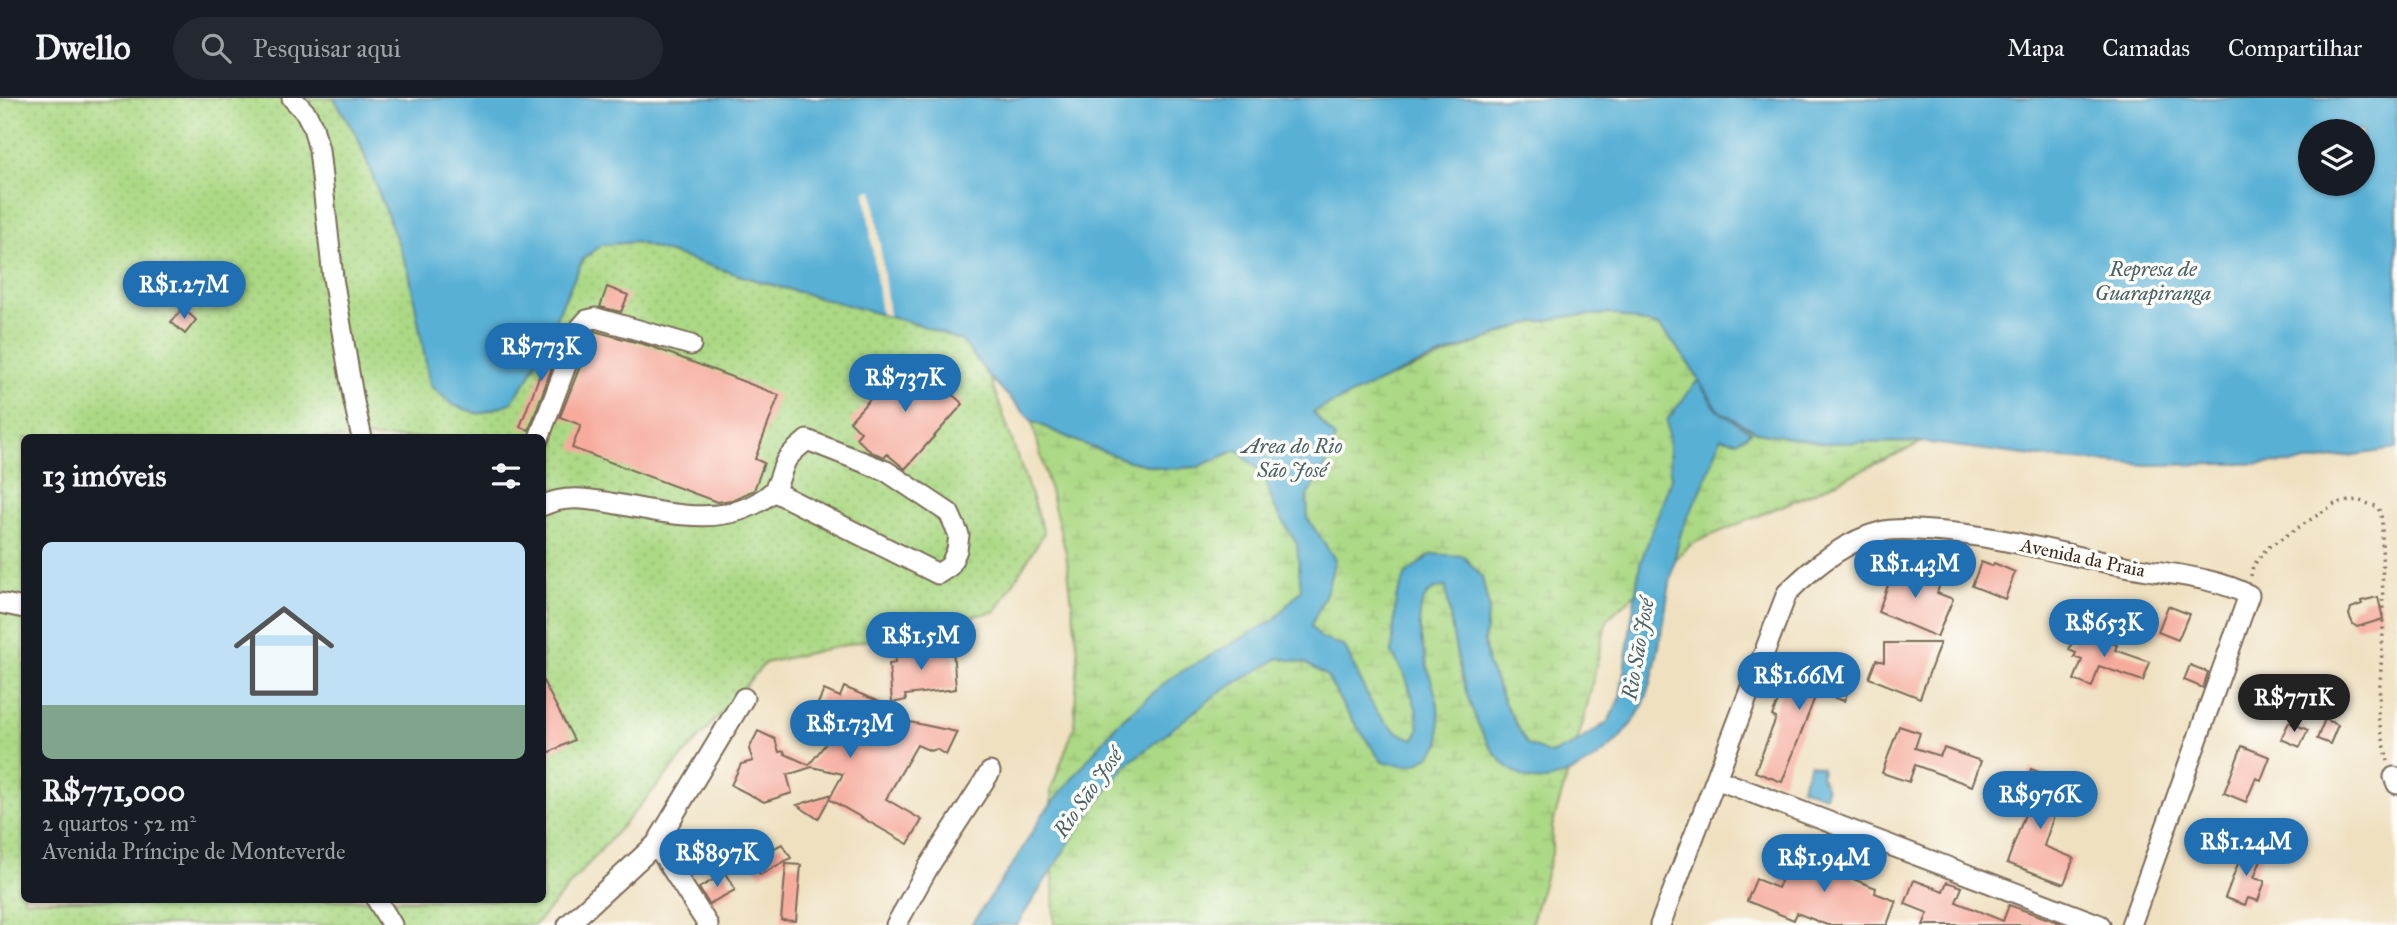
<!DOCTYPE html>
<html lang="pt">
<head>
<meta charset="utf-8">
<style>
  body { margin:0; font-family:"IM FELL Great Primer",serif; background:#242831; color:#f1f3f6; height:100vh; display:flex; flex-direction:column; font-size:26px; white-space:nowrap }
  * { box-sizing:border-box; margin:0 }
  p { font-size:23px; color:#9ea1a6 }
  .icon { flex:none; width:38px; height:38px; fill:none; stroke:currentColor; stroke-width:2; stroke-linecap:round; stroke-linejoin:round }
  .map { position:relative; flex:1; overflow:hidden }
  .panel { position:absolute; left:21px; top:336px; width:525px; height:469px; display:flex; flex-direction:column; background:#171b24; border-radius:10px; box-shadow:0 2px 5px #0004 }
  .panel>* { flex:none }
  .buttons { position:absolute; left:2298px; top:21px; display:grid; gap:14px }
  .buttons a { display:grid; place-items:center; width:77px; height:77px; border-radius:50%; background:#171b24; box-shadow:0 2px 5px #0004; font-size:35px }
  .price { position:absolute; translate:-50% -60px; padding:0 16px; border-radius:24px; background:#1f6fb2; color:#fff; font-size:23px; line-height:46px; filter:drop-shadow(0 2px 4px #0008) }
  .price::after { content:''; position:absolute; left:50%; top:42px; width:21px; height:16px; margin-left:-10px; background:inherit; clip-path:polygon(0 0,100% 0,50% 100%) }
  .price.on { background:#222; color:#fff }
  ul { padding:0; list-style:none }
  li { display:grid; align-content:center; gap:14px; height:371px; padding:0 21px }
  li+li { border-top:2px solid #363941 }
  li span { display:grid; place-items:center; height:217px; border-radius:10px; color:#555 }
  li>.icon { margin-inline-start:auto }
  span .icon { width:126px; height:126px; fill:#fffc; stroke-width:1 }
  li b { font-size:30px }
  h2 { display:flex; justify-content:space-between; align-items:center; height:84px; padding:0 21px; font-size:30px }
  header { display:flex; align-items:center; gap:42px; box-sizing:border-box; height:98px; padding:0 35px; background:#171b24; border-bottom:2px solid #363941 }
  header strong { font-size:33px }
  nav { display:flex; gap:38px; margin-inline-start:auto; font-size:24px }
  .search { width:490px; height:63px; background:#242831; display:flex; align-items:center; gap:18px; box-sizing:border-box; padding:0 24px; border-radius:38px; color:#9ea1a6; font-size:26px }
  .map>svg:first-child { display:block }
  .grass { fill:url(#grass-dots); stroke:#748252; stroke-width:2; fill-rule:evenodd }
  .wetland { fill:url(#wetland-marsh); stroke:#748252; stroke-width:2 }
  .water { fill:#59b0d5; stroke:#4a6d7a; stroke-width:2; fill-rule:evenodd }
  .pier { fill:#efe0c0 }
  .building { fill:#f6ab9d }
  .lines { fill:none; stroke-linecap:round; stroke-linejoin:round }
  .minor-casing { stroke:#7a6a57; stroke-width:23 }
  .path { stroke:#7a6a57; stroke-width:3.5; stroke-dasharray:2 5; stroke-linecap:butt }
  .minor { stroke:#fff; stroke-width:19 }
  .labels { text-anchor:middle; stroke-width:7; stroke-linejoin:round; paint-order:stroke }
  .street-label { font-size:19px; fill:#3b2a1e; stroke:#fdfcf7 }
  .water-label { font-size:21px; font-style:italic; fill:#476067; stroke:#fdfcf7 }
</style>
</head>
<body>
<header>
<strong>Dwello</strong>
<div class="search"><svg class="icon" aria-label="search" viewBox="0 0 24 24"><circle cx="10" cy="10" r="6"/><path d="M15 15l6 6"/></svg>Pesquisar aqui</div>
<nav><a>Mapa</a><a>Camadas</a><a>Compartilhar</a></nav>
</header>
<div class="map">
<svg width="2397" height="827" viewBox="0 0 2397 827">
  <defs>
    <pattern id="grass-dots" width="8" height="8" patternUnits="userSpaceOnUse" patternTransform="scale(1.75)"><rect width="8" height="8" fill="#acd985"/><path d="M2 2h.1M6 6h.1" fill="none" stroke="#95ba72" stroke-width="1.8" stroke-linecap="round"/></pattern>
    <pattern id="wetland-marsh" width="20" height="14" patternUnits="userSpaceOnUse" patternTransform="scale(1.75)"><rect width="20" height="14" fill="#acd985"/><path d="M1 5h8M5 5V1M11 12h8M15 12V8" fill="none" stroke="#95ba72"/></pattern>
  </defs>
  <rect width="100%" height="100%" fill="#fdfcf7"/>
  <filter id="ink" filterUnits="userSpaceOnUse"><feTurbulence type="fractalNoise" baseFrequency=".0143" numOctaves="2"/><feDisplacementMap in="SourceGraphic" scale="14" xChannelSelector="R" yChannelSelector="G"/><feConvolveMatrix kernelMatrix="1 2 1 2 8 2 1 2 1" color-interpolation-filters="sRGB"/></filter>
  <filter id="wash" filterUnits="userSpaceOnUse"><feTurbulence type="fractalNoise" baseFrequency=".00686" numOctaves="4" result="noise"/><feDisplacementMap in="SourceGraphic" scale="28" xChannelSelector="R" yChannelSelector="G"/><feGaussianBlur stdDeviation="1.57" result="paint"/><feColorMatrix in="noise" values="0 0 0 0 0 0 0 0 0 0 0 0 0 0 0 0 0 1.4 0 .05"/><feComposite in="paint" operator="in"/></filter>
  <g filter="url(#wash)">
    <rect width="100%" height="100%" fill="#efe0c0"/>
    <!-- grass -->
    <path class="grass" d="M0,0H334L358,40L409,174L430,287L529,279L583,161L601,147L635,144L758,183L921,227L962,243L990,279L1044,435L996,513L765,565L535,827H0ZM24,340H542V802H24Z"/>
    <!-- wetland -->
    <path class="wetland" d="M1612,216L1659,228L1680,253L1824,345L1923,344L1817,393L1693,445L1607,521L1585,617L1552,729V755L1531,827H1054L1051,692L1074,629L1078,555L1066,455L1032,323L1076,343L1129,363L1166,371L1226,357L1258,340L1377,284L1526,226L1571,218Z"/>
    <!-- water -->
    <path class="water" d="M334,0H2397V351L2300,365L2149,367L2048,360L1923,344L1824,345L1757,334L1719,313L1680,253L1659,228L1612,216L1571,218L1526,226L1419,266L1313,314L1335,340L1326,368L1307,398L1308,421L1335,461L1327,493L1311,528L1321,540L1344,548C1364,583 1370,628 1414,641L1419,632L1416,610L1405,578L1392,555L1396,500L1406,476L1432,456L1463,458L1482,479L1489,510L1484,543L1488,566L1505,606L1527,646L1550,656L1569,649L1608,624L1620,600L1640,466L1671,381L1667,322L1698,282L1717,312L1751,334L1737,343L1721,340C1714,358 1708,377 1700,394C1693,409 1684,423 1680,438C1670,476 1666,514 1658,553C1654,571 1651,592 1642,609C1626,639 1600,662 1569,675C1559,679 1544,684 1533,682C1469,667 1453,543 1446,489C1397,491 1430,575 1437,602C1440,616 1439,632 1440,646C1421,670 1412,669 1382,664L1344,610L1327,578L1305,565L1279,560L1217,596L1126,667L1076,734L1017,827H971L1013,766L1043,716L1117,626L1172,579L1274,522L1301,492L1297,446L1274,408L1264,377L1237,352L1198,369L1166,371L1129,363L1076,343L1032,323L990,279L962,243L920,227L758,183L635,144L601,147L583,161L529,279L511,305L479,316L453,307L430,287L409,174L358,40ZM2310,33H2362V86H2310Z
      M1810,666L1822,670L1821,678L1827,691L1825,698L1801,690Z"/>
    <!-- pier -->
    <path class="pier" d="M873,92L889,218L881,216L865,93Z"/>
    <g id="blocks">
      <!-- building -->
      <path class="building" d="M607,189L628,197L621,214L600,209Z
        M183,210L196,222L185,236L171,224Z
        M594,233L650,248L779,297L755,361L764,365L754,392L732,402L717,404L572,350L581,327L560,319Z
        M555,237L563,240L529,332L520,329Z
        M909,258L963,306L905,371L887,356L885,359L871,354L856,340L861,334L850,323Z
        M1981,464L1992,468L1994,465L2015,474L2005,501L1972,488Z
        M1905,465L1937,478L1934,484L1940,486L1937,495L1953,501L1937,539L1878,514L1896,466L1904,469Z
        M2378,499L2383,521L2357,529L2353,526L2349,517L2351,510L2362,506L2361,503Z
        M2168,508L2189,516L2178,542L2158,534Z
        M2077,531L2117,547L2115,552L2150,564L2143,583L2099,568L2092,589L2074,582L2082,562L2074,559L2076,555L2069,552Z
        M1884,545H1940L1920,600L1869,580L1876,562L1884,564Z
        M914,547L916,555L953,551L956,591L905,597L906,602L892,605L889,566L895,565V549Z
        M1803,559L1821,565L1824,560L1836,564L1834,571L1854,578L1844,603L1817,594L1782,684L1755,674L1776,620L1772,618L1782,593L1789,596Z
        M2190,567L2208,574L2203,590L2184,582Z
        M542,581L574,642L542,658Z
        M844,589L887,607L862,614L957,634L946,657L936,651L931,653L917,647L886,701L922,722L908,746L829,701L843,676L812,669L787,677L792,695L764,704L731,687L741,666L753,663L749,651L758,633L775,641L779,654L784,653L785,656L809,667L834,635L810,623L824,592L840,599Z
        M2325,621L2338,627L2330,646L2317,641Z
        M2289,624L2308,632L2300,649L2281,641Z
        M1899,628L1920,635L1915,650L1940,658L1944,650L1981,663L1972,688L1915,667L1909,684L1882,675Z
        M2242,648L2270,659L2261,682L2256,680L2246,704L2224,695Z
        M2031,671L2065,684L2044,748L2074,760L2064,786L2007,765L2032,697L2022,693Z
        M832,696L818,721L797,707Z
        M759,745L765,755L782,746L791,760L760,777L747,752Z
        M1852,747L1864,752L1853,781L1876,790L1875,795L1896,803L1887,827H1827L1797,815L1794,822L1747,803L1756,781L1778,790L1793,755L1841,774Z
        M2245,747L2264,754L2254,780L2265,783L2258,803L2248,800L2245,807L2225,800Z
        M786,766L801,767L796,823L781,822Z
        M725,775L735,792L709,806L699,790Z
        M1914,782L1943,793L1947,784L1962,789L1956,804L2003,823L2009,807L2060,825V827H1923L1928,815L1905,806Z"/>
    </g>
  </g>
  <g filter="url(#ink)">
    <use href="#blocks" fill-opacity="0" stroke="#7a6a57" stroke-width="2"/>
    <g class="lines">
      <defs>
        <path id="minor" d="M292,0L306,15L313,29L319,52L333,180L354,304L362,340
          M539,340L580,230L587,222L596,220L691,247
          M542,408C565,397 587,401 611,405C663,414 727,433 771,395C780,387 781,370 787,361C792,354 800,348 807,342L886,373L949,415L959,437L957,452L950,468L938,476L773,393
          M0,505L24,510
          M2394,679L2397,686
          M1716,681L2100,827
          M656,746L708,827
          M377,802L392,827
          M568,827L656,746L744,600
          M896,827L929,768L990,674
          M1660,827L1787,495C1814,468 1846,442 1884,433C1899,430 1916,432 1932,433C1996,437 2057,455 2120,467C2162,476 2210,477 2249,497L2131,827"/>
      </defs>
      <!-- minor casing -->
      <use href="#minor" class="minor-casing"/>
      <!-- path -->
      <path class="path" d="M2251,478L2253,468L2267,450L2336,405L2357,402L2378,409L2382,421L2383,535L2378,619L2388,663"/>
      <!-- minor -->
      <use href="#minor" class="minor"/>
    </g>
  </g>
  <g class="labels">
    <!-- street labels -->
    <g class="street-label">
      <text transform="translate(2083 459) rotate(12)" y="7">Avenida da Praia</text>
    </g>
    <!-- water labels -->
    <g class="water-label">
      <text x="2153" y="178">Represa de<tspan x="2153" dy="24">Guarapiranga</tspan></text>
      <text x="1292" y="355">Area do Rio<tspan x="1292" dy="24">São José</tspan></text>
      <text transform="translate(1638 551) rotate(-80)" y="7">Rio São José</text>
      <text transform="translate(1088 695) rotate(-55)" y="7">Rio São José</text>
    </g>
  </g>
</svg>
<div class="buttons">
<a><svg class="icon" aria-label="layers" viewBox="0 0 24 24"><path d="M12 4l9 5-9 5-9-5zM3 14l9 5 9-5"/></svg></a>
</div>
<b class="price" style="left:184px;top:223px">R$1.27M</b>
<b class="price" style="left:541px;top:285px">R$773K</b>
<b class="price" style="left:905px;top:316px">R$737K</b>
<b class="price" style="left:1915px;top:502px">R$1.43M</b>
<b class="price" style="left:2104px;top:561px">R$653K</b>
<b class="price" style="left:921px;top:574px">R$1.5M</b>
<b class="price" style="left:1799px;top:614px">R$1.66M</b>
<b class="price on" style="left:2294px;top:636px">R$771K</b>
<b class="price" style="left:850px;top:662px">R$1.73M</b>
<b class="price" style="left:2040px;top:733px">R$976K</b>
<b class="price" style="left:2246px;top:780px">R$1.24M</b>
<b class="price" style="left:717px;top:791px">R$897K</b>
<b class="price" style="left:1824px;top:796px">R$1.94M</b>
<section class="panel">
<h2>13 imóveis<svg class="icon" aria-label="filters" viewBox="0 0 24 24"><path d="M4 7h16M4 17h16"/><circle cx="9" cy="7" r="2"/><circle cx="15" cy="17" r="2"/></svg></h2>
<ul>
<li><span style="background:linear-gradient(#bfe0f5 75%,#7fa58c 0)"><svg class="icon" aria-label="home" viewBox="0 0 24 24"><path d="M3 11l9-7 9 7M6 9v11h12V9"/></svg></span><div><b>R$771,000</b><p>2 quartos · 52 m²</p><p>Avenida Príncipe de Monteverde</p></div></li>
</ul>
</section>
</div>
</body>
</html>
